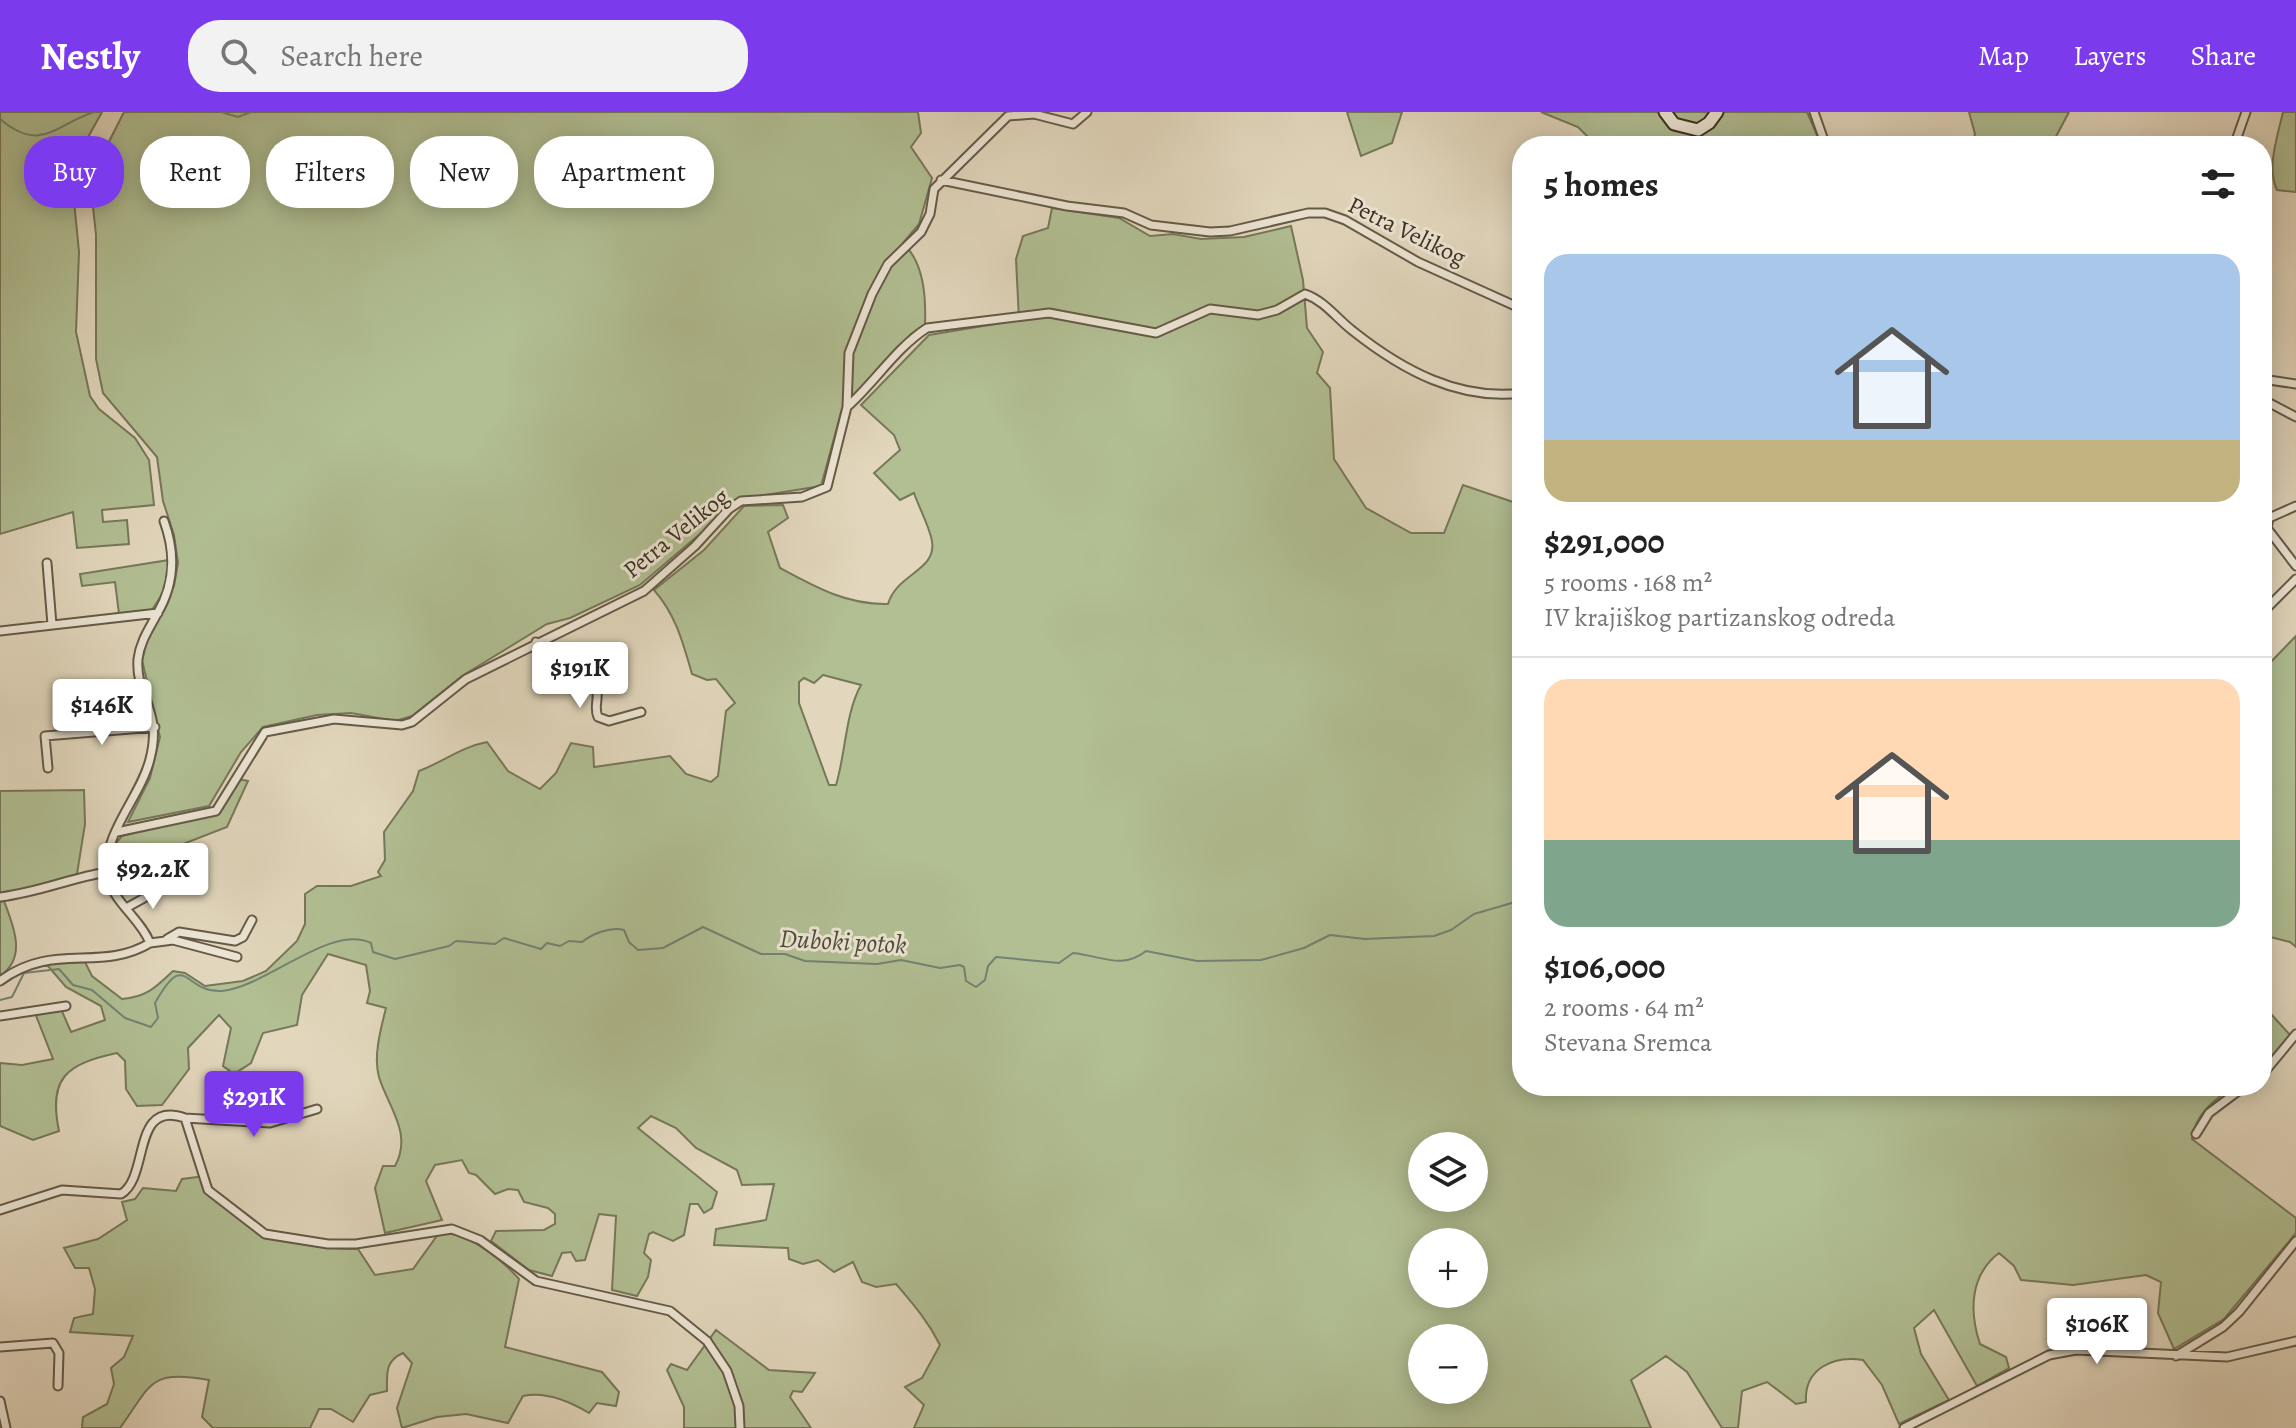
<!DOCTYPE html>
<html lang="en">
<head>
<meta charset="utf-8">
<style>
  body { margin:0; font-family:Alegreya,serif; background:#f2f2f2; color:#222; height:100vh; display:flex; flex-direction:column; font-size:30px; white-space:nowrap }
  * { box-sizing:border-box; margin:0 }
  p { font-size:26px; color:#767676 }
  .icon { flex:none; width:44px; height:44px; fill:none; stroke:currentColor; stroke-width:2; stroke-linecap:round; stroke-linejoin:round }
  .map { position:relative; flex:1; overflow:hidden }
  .panel { position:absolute; left:1512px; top:24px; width:760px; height:960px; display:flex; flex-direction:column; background:#fff; border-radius:32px; box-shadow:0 4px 20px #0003 }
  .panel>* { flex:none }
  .banner { position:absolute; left:24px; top:24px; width:760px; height:72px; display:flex; gap:16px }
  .tools { position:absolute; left:1408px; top:1020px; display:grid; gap:16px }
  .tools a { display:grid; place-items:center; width:80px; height:80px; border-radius:50%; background:#fff; box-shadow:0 4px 20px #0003; font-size:40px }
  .price { position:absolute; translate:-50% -68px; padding:0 18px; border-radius:8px; background:#fff; color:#222; font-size:26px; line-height:52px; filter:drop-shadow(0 2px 4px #0008) }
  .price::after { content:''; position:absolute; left:50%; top:48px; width:24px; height:18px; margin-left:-12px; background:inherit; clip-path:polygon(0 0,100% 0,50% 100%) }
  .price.active { background:#7c3aed; color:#fff }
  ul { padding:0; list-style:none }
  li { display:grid; align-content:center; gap:16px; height:424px; padding:0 32px }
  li+li { border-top:2px solid #e0e0e0 }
  li span { display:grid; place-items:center; height:248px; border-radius:24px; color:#555 }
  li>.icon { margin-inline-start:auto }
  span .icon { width:144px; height:144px; fill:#fffc; stroke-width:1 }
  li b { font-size:34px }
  h2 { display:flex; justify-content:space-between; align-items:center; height:96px; padding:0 32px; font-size:34px }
  .chip { padding:0 28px; border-radius:32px; background:#fff; box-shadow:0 4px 20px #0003; font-size:28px; line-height:72px }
  .chip.active { background:#7c3aed; color:#fff }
  header { display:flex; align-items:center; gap:48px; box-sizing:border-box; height:112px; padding:0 40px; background:#7c3aed; color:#fff }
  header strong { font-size:38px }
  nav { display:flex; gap:44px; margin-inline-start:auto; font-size:28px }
  .search { width:560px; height:72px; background:#f2f2f2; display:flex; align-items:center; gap:20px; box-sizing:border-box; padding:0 28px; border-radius:32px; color:#767676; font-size:30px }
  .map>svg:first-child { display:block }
  .green { fill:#b1bf93; stroke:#76785a; stroke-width:2; fill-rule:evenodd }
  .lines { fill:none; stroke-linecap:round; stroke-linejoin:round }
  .stream { stroke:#728373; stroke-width:2 }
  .street-casing { stroke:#655a48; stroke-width:11 }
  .secondary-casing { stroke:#3b3021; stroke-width:15 }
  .street { stroke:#ece5d4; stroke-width:7 }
  .secondary { stroke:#ece5d4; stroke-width:11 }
  .labels { text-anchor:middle; stroke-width:6; stroke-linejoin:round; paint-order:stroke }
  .street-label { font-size:24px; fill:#3b3021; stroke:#ece5d4 }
  .water-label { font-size:26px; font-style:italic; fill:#4d4c3c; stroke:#ece5d4 }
</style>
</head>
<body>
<header>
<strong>Nestly</strong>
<div class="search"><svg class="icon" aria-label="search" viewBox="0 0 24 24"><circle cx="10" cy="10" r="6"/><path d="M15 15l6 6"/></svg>Search here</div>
<nav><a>Map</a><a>Layers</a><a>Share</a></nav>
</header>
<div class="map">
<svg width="2296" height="1316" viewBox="0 0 2296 1316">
  <rect width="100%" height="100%" fill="#e2d7bd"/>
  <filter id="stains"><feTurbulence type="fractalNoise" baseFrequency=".0025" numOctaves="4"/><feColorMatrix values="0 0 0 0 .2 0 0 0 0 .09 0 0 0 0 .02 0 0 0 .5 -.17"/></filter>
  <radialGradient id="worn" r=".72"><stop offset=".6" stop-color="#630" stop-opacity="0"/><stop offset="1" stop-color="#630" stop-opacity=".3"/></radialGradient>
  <!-- green -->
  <path class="green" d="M0,0H102L82,36L72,68L79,140L76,220L90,284L99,297L135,326L149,348L154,393L102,398L103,410L127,408L129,432L77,436L73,400L0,422Z
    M124,0H918L921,21L911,35L932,66L919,112L903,131C924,151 926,184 925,212L911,222L842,297L821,374L741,387L640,473L570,506L547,512L462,564L412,604L395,609L351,601L317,603L263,615L241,640L209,694L128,710L150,666L160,625L142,548L147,529L174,474L178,451L174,423L163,389L157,345L103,281L96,247V123L90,67Z
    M1347,0H1402L1392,31L1361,44Z
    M1541,0H1807L1817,23L1818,34H1597L1578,15Z
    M1969,0H2069L2051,34H1971L1975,22Z
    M2283,0H2296V80L2277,78C2266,56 2278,23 2283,0Z
    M1052,96L1119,106L1150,124L1173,122L1201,127L1244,125L1291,114L1303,168L1307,216L1323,240L1317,261L1330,276L1334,347L1366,396L1411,421H1444L1463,373L1522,393V974H2234C2214,988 2195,1002 2192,1027L2296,1106V1121L2224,1207L2174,1237L2158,1201L2161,1170L2146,1163L2073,1173L2021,1168L2014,1154L1999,1141C1970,1163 1969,1199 1980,1232L2006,1245L2009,1256L1977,1274L1934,1198L1914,1216L1921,1242L1949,1288L1899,1312L1882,1273L1863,1248C1833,1243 1804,1257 1806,1290L1796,1292L1767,1270L1742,1279L1738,1316H1722L1687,1260L1666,1244L1631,1268L1651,1316H914L924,1293L905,1275L922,1266L940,1233C928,1209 913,1192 896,1172L876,1175L862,1170L853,1150L834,1160L818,1148L803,1152L789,1147L788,1136L714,1133L716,1117L766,1108L774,1072L742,1073L737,1058L696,1036L676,1016L651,1004L638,1016L717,1080L712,1096L704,1101L698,1092H690L684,1123L673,1129L653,1120L649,1122L644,1141L651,1148L648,1165L637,1184L612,1178L616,1104L599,1102L585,1148L576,1149L571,1140L562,1141L552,1164L529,1158L491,1129L496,1119L544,1118L555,1112V1102L548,1096L524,1090L518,1078L508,1077L495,1082L476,1063L469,1061L462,1048L435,1053L426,1069L442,1108L385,1121L375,1076L383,1054H395C413,1021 388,995 379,965C373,944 381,916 386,896L367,891L370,879L366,853L328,842L302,883L297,913L263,921L251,951L234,962L223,954L231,916L219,903L188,936L189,957L162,993L137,994L126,977L125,949L117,941C66,952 48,966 59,1019L33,1028L0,1014V951L22,953L53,947L35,901L61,897L71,920L105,908L101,894L66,875L48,854L31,853L85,850L92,864L122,887C147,885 156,875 173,859L185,861L205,874L243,869L266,859L297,829L305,812V782L317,774H351L381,764L378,760L385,748L384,720L413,679L419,659C443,650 461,635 487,630L508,659L540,677L556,661L571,631L593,635L594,655L670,644L686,662L711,670L718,664L726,599L735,591L716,567L707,568L692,562C683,531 676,503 654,478L704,438L744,394L783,393L788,406L768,420L780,456C815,475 847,493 888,492C897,461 937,459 932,429C929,413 919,396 914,381L900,388L874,361L900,338L894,323L861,293L929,223L1019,208L1016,147L1023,124L1048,116ZM823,563L861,573C845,602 846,640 836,673H829L799,591V570L804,566L814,571ZM1422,1034H1474V1086H1422ZM1422,1130H1474V1182H1422ZM1422,1226H1474V1278H1422Z
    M169,448L168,473L152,498L119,502L115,470L82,474L80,462Z
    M2296,524V835L2290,830L2262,823V559Z
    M238,667L248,669L227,715L111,760L116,731L122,724L217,701Z
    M84,678L85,712L77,762L44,775L0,781V679Z
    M4,789C14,815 27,846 0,864V790Z
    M2262,892L2291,924L2262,958Z
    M205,1064C237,1123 296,1137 358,1137L375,1163L413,1157L439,1121C467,1119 500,1146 519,1167L505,1235L602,1260L619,1280L616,1294L597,1291L589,1301C569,1289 546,1279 523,1284L508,1311L466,1302L437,1305L402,1316L397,1296L412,1251L403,1241C385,1249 387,1261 387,1279L370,1283L353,1310L331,1297H319L310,1316H213L202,1305L209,1268C149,1258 153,1270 120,1316H82L83,1305L107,1292L114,1272L111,1256L124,1245L133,1224L70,1220L74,1206L93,1202L95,1177L89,1156H75L64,1136L98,1127L127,1108L122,1090L135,1087L143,1076L176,1079L182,1067Z
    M716,1218L769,1258L815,1261L802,1280L793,1279L790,1285L811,1316H684V1295L667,1258L671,1252L687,1258Z"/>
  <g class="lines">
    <!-- stream -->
    <path class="stream" d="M221,0L238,5L251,0
      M0,7C41,42 56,12 94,0
      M0,888L12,885L24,861L59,857L73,873L92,878L125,906L151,915L158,906L155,891C187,835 182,881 222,879C266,875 331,811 371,831L373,840L395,847L449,834L456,829L495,832L504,826L541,837L547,831L560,834L569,829L582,830C592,822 611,814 624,818L629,830L638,838L663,836L703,815L761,842H785L805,849L877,852L901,848L940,856L960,853L964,855L966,869L976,875L985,868L988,854L996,845L1059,851L1073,841C1102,844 1122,858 1146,839L1197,849L1261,848L1304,836L1330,823L1365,827L1434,824L1451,818L1474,802L1522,788"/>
    <defs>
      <path id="street" d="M1814,0L1826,34
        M2234,34L2246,0
        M941,68L1067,94L1124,101L1151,113L1210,120L1230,119L1308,101H1325L1345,108L1418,150L1522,197
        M2262,267L2296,272
        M2262,287L2296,305
        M847,295C875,270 896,236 927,216L1049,201L1156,221L1210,197L1258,203L1277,198L1305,182C1325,189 1337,207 1353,219C1402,258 1459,289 1522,281
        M2296,394L2269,406L2267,416L2296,454
        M47,451L52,513
        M2262,501L2296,467
        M0,519L158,501
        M536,530C558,540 593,553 597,581C598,590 594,596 598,605L609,609L641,600
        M48,656L45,624L155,615
        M117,720L216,699L265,620L334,607L402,613L412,610L466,567L644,479L695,434L729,397L741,389L802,385L827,375L847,295L849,241L872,182L888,152L921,120L930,102L934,77L1008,4L1034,2L1073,12L1087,0
        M0,785C40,780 70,766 107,760
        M126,796L166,774
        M167,827L179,820L235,829L243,825L252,808
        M150,831L173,828L237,845
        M0,869C53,829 100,861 150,831C140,805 109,788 107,759C104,720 141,684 150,647C163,598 135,584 138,547C140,530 149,517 157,502C175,472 176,442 164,409
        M0,904L66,894
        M2262,963L2296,922
        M185,1006L270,1011L317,997
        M2196,1022L2209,1001L2245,974
        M0,1098L62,1078L121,1082C150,1065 131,987 185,1006L208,1078L265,1122L328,1132H356L452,1117L480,1128L536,1169L670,1199L707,1229L727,1259L739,1294L740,1316
        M0,1235L53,1231L59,1241L58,1274
        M2176,1244L2223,1215L2239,1200L2296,1129
        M0,1289L6,1316
        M1904,1316L2049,1243L2076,1238L2227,1245L2296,1229"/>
      <path id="secondary" d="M1665,0L1674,12L1698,18L1709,11L1717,0"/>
    </defs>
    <!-- street casing -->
    <use href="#street" class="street-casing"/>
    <!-- secondary casing -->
    <use href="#secondary" class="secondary-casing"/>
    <!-- street -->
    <use href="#street" class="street"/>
    <!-- secondary -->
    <use href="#secondary" class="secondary"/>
  </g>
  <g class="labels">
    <!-- street labels -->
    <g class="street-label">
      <text transform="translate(1407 119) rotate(26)" y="8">Petra Velikog</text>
      <text transform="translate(676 421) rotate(-39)" y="8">Petra Velikog</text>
    </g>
    <!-- water labels -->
    <g class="water-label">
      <text transform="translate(843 829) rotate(3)" y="9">Duboki potok</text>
    </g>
  </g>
  <rect width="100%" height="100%" filter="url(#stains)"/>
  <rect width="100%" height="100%" fill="url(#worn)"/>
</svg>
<div class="tools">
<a><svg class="icon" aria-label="layers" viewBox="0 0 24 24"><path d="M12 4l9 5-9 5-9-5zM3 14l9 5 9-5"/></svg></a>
<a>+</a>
<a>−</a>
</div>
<b class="price" style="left:580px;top:598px">$191K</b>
<b class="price" style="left:102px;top:635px">$146K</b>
<b class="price" style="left:153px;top:799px">$92.2K</b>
<b class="price active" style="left:254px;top:1027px">$291K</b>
<b class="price" style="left:2097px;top:1254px">$106K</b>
<div class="banner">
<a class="chip active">Buy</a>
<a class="chip">Rent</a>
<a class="chip">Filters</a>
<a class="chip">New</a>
<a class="chip">Apartment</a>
</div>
<section class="panel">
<h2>5 homes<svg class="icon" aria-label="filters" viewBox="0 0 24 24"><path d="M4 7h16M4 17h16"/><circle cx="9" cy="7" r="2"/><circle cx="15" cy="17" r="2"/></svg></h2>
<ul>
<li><span style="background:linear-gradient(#a9c7e8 75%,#c2b280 0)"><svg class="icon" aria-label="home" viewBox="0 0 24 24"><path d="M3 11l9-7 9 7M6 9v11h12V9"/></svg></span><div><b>$291,000</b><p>5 rooms · 168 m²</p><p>IV krajiškog partizanskog odreda</p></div></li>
<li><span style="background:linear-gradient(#ffd9b3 65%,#7fa58c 0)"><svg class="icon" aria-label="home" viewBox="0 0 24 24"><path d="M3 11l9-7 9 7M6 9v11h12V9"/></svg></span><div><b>$106,000</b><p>2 rooms · 64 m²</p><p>Stevana Sremca</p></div></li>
</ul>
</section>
</div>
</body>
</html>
